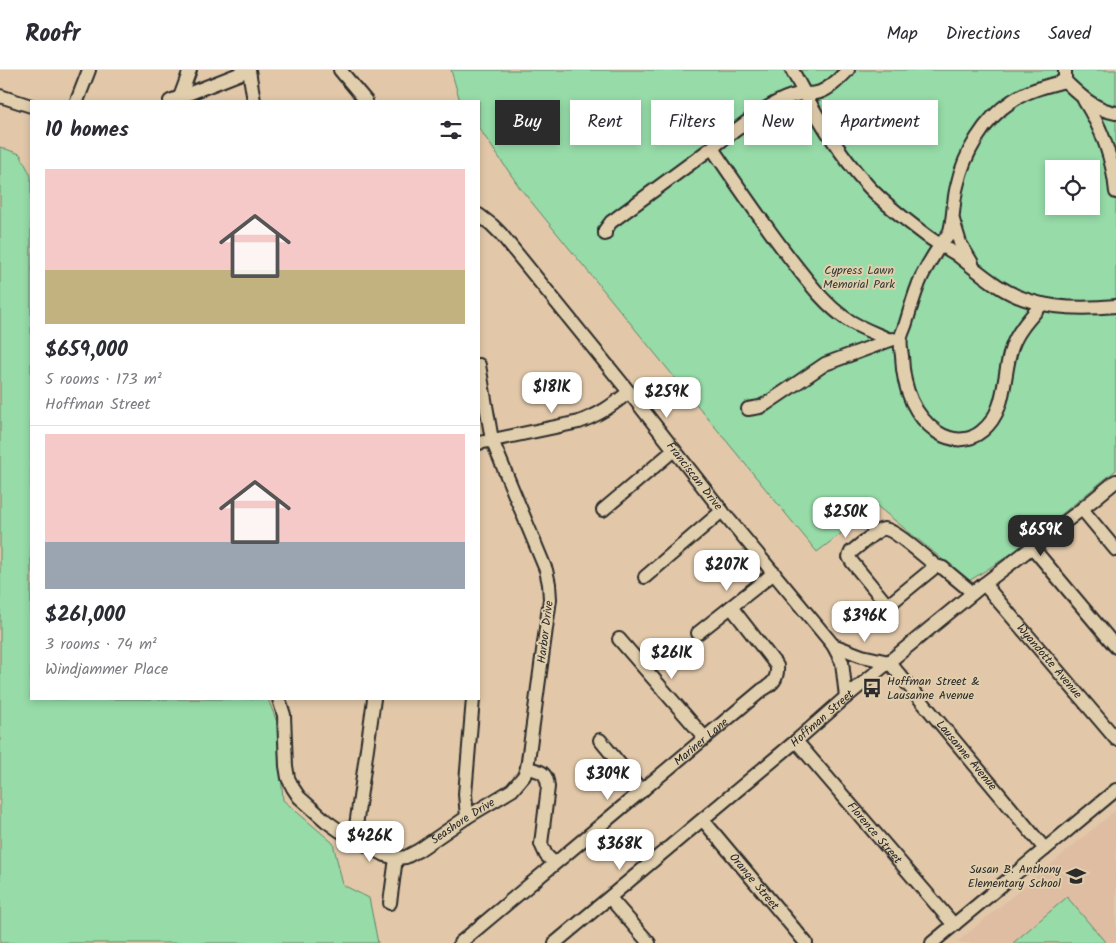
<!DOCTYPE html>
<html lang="en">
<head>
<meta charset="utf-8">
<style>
  body { margin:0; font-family:Kalam,sans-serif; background:#f7f7f7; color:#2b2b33; height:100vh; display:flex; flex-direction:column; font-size:19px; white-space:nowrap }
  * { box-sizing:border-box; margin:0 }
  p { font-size:16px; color:#7c7c81 }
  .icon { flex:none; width:28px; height:28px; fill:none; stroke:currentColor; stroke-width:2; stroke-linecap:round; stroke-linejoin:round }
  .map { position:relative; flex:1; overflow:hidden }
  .details { position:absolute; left:30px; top:30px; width:450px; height:600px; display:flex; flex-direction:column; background:#fff; border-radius:0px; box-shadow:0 2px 8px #0003 }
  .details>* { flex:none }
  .guide { position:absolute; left:495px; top:30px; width:475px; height:45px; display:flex; gap:10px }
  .buttons { position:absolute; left:1045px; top:90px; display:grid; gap:10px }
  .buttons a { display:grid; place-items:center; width:55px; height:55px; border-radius:0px; background:#fff; box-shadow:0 2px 8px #0003; font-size:25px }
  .price { position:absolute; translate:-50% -42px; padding:0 11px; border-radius:10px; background:#fff; color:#222; font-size:16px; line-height:32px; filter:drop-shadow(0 1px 2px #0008) }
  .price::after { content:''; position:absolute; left:50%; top:30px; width:15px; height:11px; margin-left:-8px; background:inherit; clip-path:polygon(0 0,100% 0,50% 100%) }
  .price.current { background:#2b2b2b; color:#fff }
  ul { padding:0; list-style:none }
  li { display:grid; align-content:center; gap:10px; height:265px; padding:0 15px }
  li+li { border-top:1px solid #e1e1e2 }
  li span { display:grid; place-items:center; height:155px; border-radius:0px; color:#555 }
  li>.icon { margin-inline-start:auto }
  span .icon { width:90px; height:90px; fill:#fffc; stroke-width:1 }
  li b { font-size:21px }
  h2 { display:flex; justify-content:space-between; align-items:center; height:60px; padding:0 15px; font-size:21px }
  .tag { padding:0 18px; border-radius:0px; background:#fff; box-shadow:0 2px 8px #0003; font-size:18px; line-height:45px }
  .tag.current { background:#2b2b2b; color:#fff }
  header { display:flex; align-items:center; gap:30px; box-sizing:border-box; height:70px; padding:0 25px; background:#fff; border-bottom:1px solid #e1e1e2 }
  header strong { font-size:24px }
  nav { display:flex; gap:28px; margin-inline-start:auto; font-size:18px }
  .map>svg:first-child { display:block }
  .built { fill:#dfbda3 }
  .green { fill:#96dba8; stroke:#60836a; fill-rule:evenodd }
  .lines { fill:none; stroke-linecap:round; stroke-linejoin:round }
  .minor-casing { stroke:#2b2b2b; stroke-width:16 }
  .minor { stroke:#e1ceac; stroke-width:12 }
  .labels { text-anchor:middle; stroke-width:4; stroke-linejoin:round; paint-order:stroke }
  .park-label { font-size:12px; fill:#363d38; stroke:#e1ceac }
  .street-label { font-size:12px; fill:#2b2b2b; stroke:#e1ceac }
  .poi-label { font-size:12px; fill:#2b2b2b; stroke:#e1ceac; text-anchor:start }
</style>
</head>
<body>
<header>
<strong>Roofr</strong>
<nav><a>Map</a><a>Directions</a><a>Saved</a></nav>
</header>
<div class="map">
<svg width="1116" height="873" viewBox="0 0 1116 873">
  <rect width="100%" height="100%" fill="#e2c8a9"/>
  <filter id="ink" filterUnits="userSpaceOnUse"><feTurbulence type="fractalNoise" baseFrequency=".02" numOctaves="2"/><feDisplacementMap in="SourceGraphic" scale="10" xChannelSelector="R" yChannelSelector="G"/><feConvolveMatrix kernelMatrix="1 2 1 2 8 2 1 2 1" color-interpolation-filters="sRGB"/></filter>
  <g filter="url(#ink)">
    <!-- built -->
    <path class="built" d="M1116,740V873H956Z"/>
    <!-- green -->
    <path class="green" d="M451,0H1116V400L1019,479L969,511L877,436L817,482L520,118L479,58V31H460ZM1054,99H1091V136H1054Z
      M0,77L20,84L31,106V629H268L277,652L283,730L333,773L343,815L369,828L378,873H0Z
      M1067,827L1106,873H1013Z"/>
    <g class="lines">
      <defs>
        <g id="minor">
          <path d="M340,0L366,31"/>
          <path d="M792,0C814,42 837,82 869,117C886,135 907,151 927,166C936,173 947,178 956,184C970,195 983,206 998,216C1033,239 1076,240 1116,236"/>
          <path d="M1065,0V11C1081,26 1093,39 1116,43"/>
          <path d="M0,26L31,36"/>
          <path d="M180,27L190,0"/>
          <path d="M1084,30C1101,57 1113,90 1116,122"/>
          <path d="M77,31L89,0"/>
          <path d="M170,31L249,0L254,31"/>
          <path d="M712,78C739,118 766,158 796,196C811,215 825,234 845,248C859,258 875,263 890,270"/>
          <path id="s1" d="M479,145L492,155L501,164L629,322L722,441L833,575L842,592L846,627"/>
          <path d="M953,150L960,173L972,193"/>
          <path d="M605,164V160L611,152L763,40C774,34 784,27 796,25C804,23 812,25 820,22C831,18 840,8 848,0"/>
          <path d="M1042,234C1031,247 1018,260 1012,277C1002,305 1008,340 982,361C969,372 952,372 937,362C912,344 903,315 902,286C901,280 900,272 901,267C902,262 905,257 906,253C911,237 915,221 922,206C927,196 933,186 939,177C943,171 947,167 950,161C954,146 953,131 957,116C964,84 984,49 1012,31C1028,20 1047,16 1065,11"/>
          <path d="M479,295L492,370L546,500L549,514L550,529L527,698C541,701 547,702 548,717L541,774L546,785L554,793"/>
          <path d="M748,339L760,337L766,334L825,294L893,269"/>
          <path d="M479,373L579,352C601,344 611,336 629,322"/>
          <path d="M1082,439L1116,480"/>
          <path d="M603,440L674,380"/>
          <path d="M1032,477L1116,577"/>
          <path d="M936,496L892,532L888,533L884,531L852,492L849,487L851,482C857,478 877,459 884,459C893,458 927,489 936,496L943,498L973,523"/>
          <path d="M645,507L722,441"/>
          <path id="s2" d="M984,514L1116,669"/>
          <path d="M698,563L774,503"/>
          <path d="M619,569L705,668"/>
          <path id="s3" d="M833,575L862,586L889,592L1045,779"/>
          <path id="s4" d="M279,629L284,645L286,696L288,708L293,718L299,727L326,751L340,761L385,785L396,788L406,787L419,780L467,747L512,720L524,706L527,698"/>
          <path d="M600,670L642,721"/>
          <path id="s5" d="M796,671L954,855"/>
          <path d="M467,747L465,724L473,629"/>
          <path id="s6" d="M703,750L806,873"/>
          <path d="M354,770L374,629"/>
          <path d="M610,828L649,873"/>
          <path d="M390,833L396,788"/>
          <path id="s7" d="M460,873C560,788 662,705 762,620C773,614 778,609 777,596L731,537"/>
          <path id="s8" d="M555,873L796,671L846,627L984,514L1082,439L1116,411"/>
          <path d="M932,873L1116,720"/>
        </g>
      </defs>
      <!-- minor casing -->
      <use href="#minor" class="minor-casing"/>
      <!-- minor -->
      <use href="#minor" class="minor"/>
    </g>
  </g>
  <!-- icons -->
  <defs>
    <symbol id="bus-bare" viewBox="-9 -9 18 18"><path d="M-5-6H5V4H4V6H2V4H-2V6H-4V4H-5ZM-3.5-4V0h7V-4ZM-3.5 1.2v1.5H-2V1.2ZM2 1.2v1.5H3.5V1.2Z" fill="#2b2b2b" stroke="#e1ceac" stroke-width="2.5" paint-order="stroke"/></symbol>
    <symbol id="school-bare" viewBox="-9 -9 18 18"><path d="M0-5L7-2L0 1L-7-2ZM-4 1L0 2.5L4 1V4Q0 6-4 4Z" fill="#2b2b2b" stroke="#e1ceac" stroke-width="2.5" paint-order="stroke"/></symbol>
  </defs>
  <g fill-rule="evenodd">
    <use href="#bus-bare" x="858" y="604" width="28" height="28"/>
    <use href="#school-bare" x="1062" y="792" width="28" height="28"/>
  </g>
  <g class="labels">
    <!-- park labels -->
    <g class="park-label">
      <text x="859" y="204">Cypress Lawn<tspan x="859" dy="14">Memorial Park</tspan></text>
    </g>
    <!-- street labels -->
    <g class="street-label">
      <text dy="4" stroke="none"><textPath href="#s1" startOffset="339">Franciscan Drive</textPath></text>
      <text transform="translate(545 562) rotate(-83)" y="4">Harbor Drive</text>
      <text dy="4" stroke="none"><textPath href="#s2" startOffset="101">Wyandotte Avenue</textPath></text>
      <text dy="4" stroke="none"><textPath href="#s8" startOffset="349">Hoffman Street</textPath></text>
      <text dy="4" stroke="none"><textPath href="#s7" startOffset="314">Mariner Lane</textPath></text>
      <text dy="4" stroke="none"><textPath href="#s3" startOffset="180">Lausanne Avenue</textPath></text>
      <text dy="4" stroke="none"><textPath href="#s4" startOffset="295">Seashore Drive</textPath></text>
      <text dy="4" stroke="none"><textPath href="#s5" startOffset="121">Florence Street</textPath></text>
      <text dy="4" stroke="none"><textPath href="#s6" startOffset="80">Orange Street</textPath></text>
    </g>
    <!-- poi labels -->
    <g class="poi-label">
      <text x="887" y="615">Hoffman Street &amp;<tspan x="887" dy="14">Lausanne Avenue</tspan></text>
      <text x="1061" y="803" text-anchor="end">Susan B. Anthony<tspan x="1061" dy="14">Elementary School</tspan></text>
    </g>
  </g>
</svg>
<div class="buttons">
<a><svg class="icon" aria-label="locate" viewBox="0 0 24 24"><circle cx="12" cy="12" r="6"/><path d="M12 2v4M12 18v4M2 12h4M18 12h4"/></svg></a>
</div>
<b class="price" style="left:552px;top:344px">$181K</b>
<b class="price" style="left:667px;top:349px">$259K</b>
<b class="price" style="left:846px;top:469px">$250K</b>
<b class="price current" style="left:1041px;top:487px">$659K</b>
<b class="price" style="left:727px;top:522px">$207K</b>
<b class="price" style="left:865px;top:573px">$396K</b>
<b class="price" style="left:672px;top:610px">$261K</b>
<b class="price" style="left:608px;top:731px">$309K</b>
<b class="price" style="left:370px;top:793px">$426K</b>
<b class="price" style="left:620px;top:801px">$368K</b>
<div class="guide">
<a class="tag current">Buy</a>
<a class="tag">Rent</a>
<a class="tag">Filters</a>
<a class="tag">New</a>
<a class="tag">Apartment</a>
</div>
<section class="details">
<h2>10 homes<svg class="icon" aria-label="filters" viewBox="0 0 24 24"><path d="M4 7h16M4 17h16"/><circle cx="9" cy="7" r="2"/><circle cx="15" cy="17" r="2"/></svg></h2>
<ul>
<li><span style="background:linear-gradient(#f6c9c9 65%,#c2b280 0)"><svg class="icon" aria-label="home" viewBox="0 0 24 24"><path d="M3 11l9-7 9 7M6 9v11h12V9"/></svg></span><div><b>$659,000</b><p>5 rooms · 173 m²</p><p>Hoffman Street</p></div></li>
<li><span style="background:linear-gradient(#f6c9c9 70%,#9aa5b1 0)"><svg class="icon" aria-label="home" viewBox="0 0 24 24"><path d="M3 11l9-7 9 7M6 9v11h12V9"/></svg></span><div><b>$261,000</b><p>3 rooms · 74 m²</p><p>Windjammer Place</p></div></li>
</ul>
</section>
</div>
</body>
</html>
